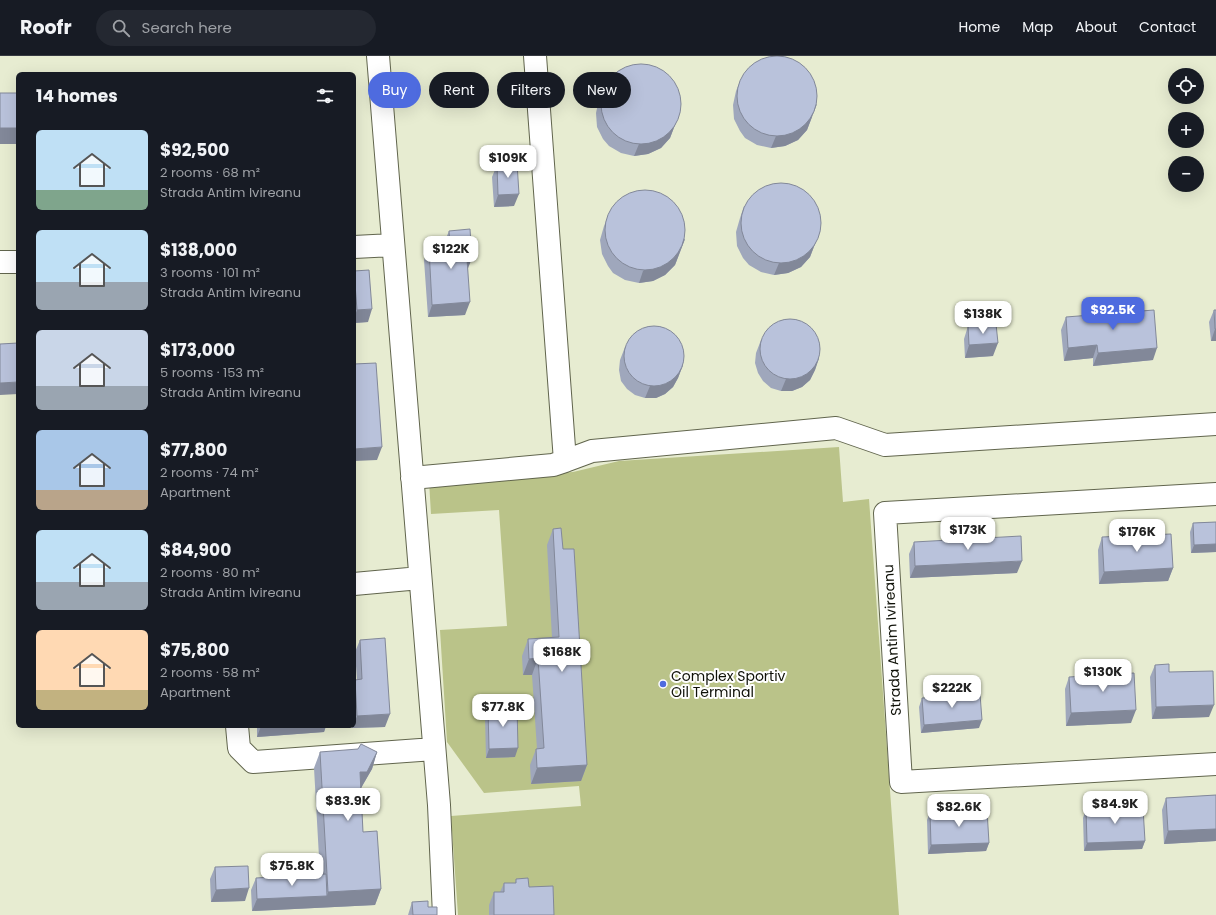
<!DOCTYPE html>
<html lang="en">
<head>
<meta charset="utf-8">
<style>
  body { margin:0; font-family:Poppins,sans-serif; background:#242831; color:#f1f3f6; height:100vh; display:flex; flex-direction:column; font-size:15px; white-space:nowrap }
  * { box-sizing:border-box; margin:0 }
  p { font-size:13px; color:#9ea1a6 }
  .icon { flex:none; width:22px; height:22px; fill:none; stroke:currentColor; stroke-width:2; stroke-linecap:round; stroke-linejoin:round }
  .map { position:relative; flex:1; overflow:hidden }
  .side { position:absolute; left:16px; top:16px; width:340px; height:656px; display:flex; flex-direction:column; background:#171b24; border-radius:6px; box-shadow:0 4px 16px #0002 }
  .side>* { flex:none }
  .top-card { position:absolute; left:368px; top:16px; width:380px; height:36px; display:flex; gap:8px }
  .buttons { position:absolute; left:1168px; top:12px; display:grid; gap:8px }
  .buttons a { display:grid; place-items:center; width:36px; height:36px; border-radius:50%; background:#171b24; box-shadow:0 4px 16px #0002; font-size:20px }
  .price { position:absolute; translate:-50% -34px; padding:0 9px; border-radius:8px; background:#fff; color:#222; font-size:13px; line-height:26px; filter:drop-shadow(0 1px 2px #0008) }
  .price::after { content:''; position:absolute; left:50%; top:24px; width:12px; height:9px; margin-left:-6px; background:inherit; clip-path:polygon(0 0,100% 0,50% 100%) }
  .price.on { background:#4e6bdf; color:#fff }
  ul { padding:0; list-style:none }
  li { display:flex; align-items:center; gap:12px; height:100px; padding:0 20px }
  li span { display:grid; place-items:center; flex:none; width:112px; height:80px; border-radius:6px; color:#555 }
  li>.icon { margin-inline-start:auto }
  span .icon { width:48px; height:48px; fill:#fffc; stroke-width:1 }
  li b { font-size:17px }
  h2 { display:flex; justify-content:space-between; align-items:center; height:48px; padding:0 20px; font-size:17px }
  .pill { padding:0 14px; border-radius:18px; background:#171b24; box-shadow:0 4px 16px #0002; font-size:14px; line-height:36px }
  .pill.on { background:#4e6bdf; color:#fff }
  header { display:flex; align-items:center; gap:24px; box-sizing:border-box; height:56px; padding:0 20px; background:#171b24; border-bottom:1px solid #363941 }
  header strong { font-size:19px }
  nav { display:flex; gap:22px; margin-inline-start:auto; font-size:14px }
  .search { width:280px; height:36px; background:#242831; display:flex; align-items:center; gap:10px; box-sizing:border-box; padding:0 14px; border-radius:22px; color:#9ea1a6; font-size:15px }
  .map>svg:first-child { display:block }
  .green { fill:#bac389 }
  .lines { fill:none; stroke-linecap:round; stroke-linejoin:round }
  .minor-casing { stroke:#61654d; stroke-width:24 }
  .minor { stroke:#fff; stroke-width:22 }
  .wall { fill:#9fa7bc }
  .shaded-wall { fill:#828899 }
  .building { fill:#b9c2db; stroke:#828899 }
  .poi-dot { fill:#4e6bdf; stroke:#fff; stroke-width:1.5 }
  .labels { text-anchor:middle; stroke-width:4; stroke-linejoin:round; paint-order:stroke }
  .street-label { font-size:14px; fill:#0f1108; stroke:#fff }
  .poi-label { font-size:14px; fill:#0f1108; stroke:#fff; text-anchor:start }
</style>
</head>
<body>
<header>
<strong>Roofr</strong>
<div class="search"><svg class="icon" aria-label="search" viewBox="0 0 24 24"><circle cx="10" cy="10" r="6"/><path d="M15 15l6 6"/></svg>Search here</div>
<nav><a>Home</a><a>Map</a><a>About</a><a>Contact</a></nav>
</header>
<div class="map">
<svg width="1216" height="859" viewBox="0 0 1216 859">
  <rect width="100%" height="100%" fill="#e7ecd1"/>
  <!-- green -->
  <path class="green" d="M839,391L843,446L869,443L899,859H458L451,760L581,750L579,730L484,737L447,686L440,574L507,570L499,454L431,458L429,425L573,416L619,405Z"/>
  <g class="lines">
    <defs>
      <path id="minor" d="M378,0L439,749L444,859
        M535,0L565,405L592,395L836,372L885,389L1216,368
        M354,191L393,189
        M0,206H18
        M412,422L553,409L565,405
        M1216,438L885,457L901,726L1216,708
        M354,528L420,522
        M237,670L239,692L253,706L434,693"/>
    </defs>
    <!-- minor casing -->
    <use href="#minor" class="minor-casing"/>
    <!-- minor -->
    <use href="#minor" class="minor"/>
  </g>
  <!-- wall -->
  <path class="wall" d="M741,23L812,61L807,74L798,84L785,90L771,92L757,89L745,82L740,75L734,63L733,49L736,35Z
    M604,31L680,56L670,82L661,92L648,98L634,100L621,97L609,90L603,83L597,71L596,57L599,43Z
    M497,109L514,150L494,151L492,121Z
    M744,150L820,175L810,201L801,211L788,217L774,219L761,216L749,209L743,202L737,190L736,176L740,162Z
    M609,158L685,183L675,209L665,219L653,225L639,227L625,224L613,217L608,210L602,198L600,184L604,170Z
    M449,175L468,214L465,259L428,261L424,204L429,192L445,191L444,187Z
    M354,215L368,266L354,267Z
    M1214,254H1216V285H1211L1209,266Z
    M1066,261L1153,304L1093,310V302L1064,305L1061,274Z
    M968,270L993,300L965,302L964,283Z
    M761,284L819,302L815,314L810,324L802,331L792,335H781L771,332L763,325L758,317L755,307L756,297Z
    M625,291L683,309L678,322L673,331L665,338L656,342H645L635,339L627,333L621,325L619,314L620,304Z
    M1216,466V496L1191,497L1190,476L1193,467Z
    M553,473L563,493L587,709L581,725L531,728L530,709L536,693H537L532,619H523L522,600L528,583L552,582L547,489Z
    M1102,481L1173,512L1168,525L1099,528L1098,494Z
    M914,486L1017,517L910,522L909,498Z
    M360,584L385,671L352,672V670H354V626L355,624H357L355,596Z
    M1155,609L1169,616L1209,661L1152,663L1150,621Z
    M1069,621L1131,667L1066,670L1065,633Z
    M922,642L979,672L921,677L919,651Z
    M488,652L515,701L486,702L485,661Z
    M257,670H326L324,676L257,681Z
    M320,696H377L372,713L361,732H360L363,776L381,833L375,849L252,855L251,834L256,822L320,819L314,712Z
    M1216,739V785L1164,788L1162,754L1166,742Z
    M1086,753L1145,785L1142,793L1084,795L1083,762Z
    M930,756L989,787L986,795L928,798L927,764Z
    M215,811L245,845L211,846L210,823Z
    M516,823L529,831L554,859H489V849L494,836H500L504,827H515Z
    M412,846L437,859H408Z"/>
  <!-- shaded-wall -->
  <path class="shaded-wall" d="M817,48L807,74L798,84L785,90L771,92L776,80Z
    M680,56L670,82L661,92L648,98L634,100L639,88Z
    M0,72H18V88H0Z
    M519,138L514,150L494,151L498,139Z
    M820,175L810,201L801,211L788,217L774,219L779,207Z
    M685,183L675,209L665,219L653,225L639,227L643,215Z
    M472,202L467,215V203Z
    M470,246L465,259L428,261L432,249Z
    M372,253L368,266L354,267V262L357,254Z
    M1215,273H1216V285H1211Z
    M998,287L993,300L965,302L969,289Z
    M1097,289L1093,302L1064,305L1068,292Z
    M1157,292L1153,304L1093,310L1098,297Z
    M819,302L815,314L810,324L802,331L792,335H781L786,323Z
    M683,309L678,322L673,331L665,338L656,342H645L650,330Z
    M18,326V338L0,339V327Z
    M382,391L377,404L354,405V393Z
    M1216,488V496L1191,497L1194,489Z
    M1022,505L1017,517L910,522L915,510Z
    M1173,512L1168,525L1099,528L1104,516Z
    M538,602L532,619H523L529,603Z
    M1214,649L1209,661L1152,663L1156,651Z
    M1136,654L1131,667L1066,670L1071,657Z
    M390,658L385,671L352,672L353,670H354V668L357,660Z
    M982,664L979,672L921,677L924,669Z
    M261,670H326L324,676L257,681Z
    M518,692L515,701L486,702L489,693Z
    M377,696L372,713L361,732H354L360,716Z
    M587,709L581,725L531,728L537,712Z
    M1216,773V785L1164,788L1168,775Z
    M1145,785L1142,793L1084,795L1087,787Z
    M989,787L986,795L928,798L931,789Z
    M249,832L245,845L211,846L216,834Z
    M381,833L375,849L252,855L257,843L327,840L328,836Z"/>
  <!-- building -->
  <path class="building" d="M737 40a40 40 0 1 1 80 0a40 40 0 1 1-80 0Z
    M601 48a40 40 0 1 1 80 0a40 40 0 1 1-80 0Z
    M0,37H18V72H0Z
    M517,107L519,138L498,139L497,109Z
    M741 167a40 40 0 1 1 80 0a40 40 0 1 1-80 0Z
    M605 174a40 40 0 1 1 80 0a40 40 0 1 1-80 0Z
    M470,173L472,202L467,203L470,246L432,249L429,192L450,190L449,175Z
    M369,214L372,253L357,254L354,215Z
    M1154,254L1157,292L1098,297L1097,289L1068,292L1066,261Z
    M1214,254H1216V273H1215Z
    M760 293a30 30 0 1 1 60 0a30 30 0 1 1-60 0Z
    M996,268L998,287L969,289L968,270Z
    M624 300a30 30 0 1 1 60 0a30 30 0 1 1-60 0Z
    M18,287V326L0,327V288Z
    M376,307L382,391L354,393V308Z
    M1216,466V488L1194,489L1193,467Z
    M561,472L563,493H574L587,709L537,712L536,693L544,692L538,602L529,603L528,583L559,581L553,473Z
    M1171,478L1173,512L1104,516L1102,481Z
    M1021,480L1022,505L915,510L914,486Z
    M385,582L390,658L357,660L355,624L362,623L360,584Z
    M1169,608V616L1213,615L1214,649L1156,651L1155,609Z
    M1134,617L1136,654L1071,657L1069,621Z
    M980,638L982,664L924,669L922,642Z
    M517,651L518,692L489,693L488,652Z
    M361,688L377,696L367,716H360L363,776L377,775L381,833L328,836L320,696L358,693Z
    M1216,739V773L1168,775L1166,742Z
    M1143,752L1145,785L1087,787L1086,753Z
    M987,754L989,787L931,789L930,756Z
    M248,810L249,832L216,834L215,811Z
    M326,818L327,840L257,843L256,822Z
    M528,822L529,831L553,830L554,859H494V836H504V827H516V823Z
    M428,845V851H437V859H413L412,846Z"/>
  <!-- markers -->
  <circle class="poi-dot" cx="663" cy="628" r="4"/>
  <g class="labels">
    <!-- street labels -->
    <g class="street-label">
      <text transform="translate(892 584) rotate(-93)" y="5">Strada Antim Ivireanu</text>
    </g>
    <!-- poi labels -->
    <g class="poi-label">
      <text x="671" y="625">Complex Sportiv<tspan x="671" dy="16">Oil Terminal</tspan></text>
    </g>
  </g>
</svg>
<div class="buttons">
<a><svg class="icon" aria-label="locate" viewBox="0 0 24 24"><circle cx="12" cy="12" r="6"/><path d="M12 2v4M12 18v4M2 12h4M18 12h4"/></svg></a>
<a>+</a>
<a>−</a>
</div>
<b class="price" style="left:508px;top:123px">$109K</b>
<b class="price" style="left:451px;top:214px">$122K</b>
<b class="price on" style="left:1113px;top:275px">$92.5K</b>
<b class="price" style="left:983px;top:279px">$138K</b>
<b class="price" style="left:968px;top:495px">$173K</b>
<b class="price" style="left:1137px;top:497px">$176K</b>
<b class="price" style="left:562px;top:617px">$168K</b>
<b class="price" style="left:1103px;top:637px">$130K</b>
<b class="price" style="left:952px;top:653px">$222K</b>
<b class="price" style="left:503px;top:672px">$77.8K</b>
<b class="price" style="left:348px;top:766px">$83.9K</b>
<b class="price" style="left:1115px;top:769px">$84.9K</b>
<b class="price" style="left:959px;top:772px">$82.6K</b>
<b class="price" style="left:292px;top:831px">$75.8K</b>
<div class="top-card">
<a class="pill on">Buy</a>
<a class="pill">Rent</a>
<a class="pill">Filters</a>
<a class="pill">New</a>
</div>
<section class="side">
<h2>14 homes<svg class="icon" aria-label="filters" viewBox="0 0 24 24"><path d="M4 7h16M4 17h16"/><circle cx="9" cy="7" r="2"/><circle cx="15" cy="17" r="2"/></svg></h2>
<ul>
<li><span style="background:linear-gradient(#bfe0f5 75%,#7fa58c 0)"><svg class="icon" aria-label="home" viewBox="0 0 24 24"><path d="M3 11l9-7 9 7M6 9v11h12V9"/></svg></span><div><b>$92,500</b><p>2 rooms · 68 m²</p><p>Strada Antim Ivireanu</p></div></li>
<li><span style="background:linear-gradient(#bfe0f5 65%,#9aa5b1 0)"><svg class="icon" aria-label="home" viewBox="0 0 24 24"><path d="M3 11l9-7 9 7M6 9v11h12V9"/></svg></span><div><b>$138,000</b><p>3 rooms · 101 m²</p><p>Strada Antim Ivireanu</p></div></li>
<li><span style="background:linear-gradient(#c9d6e8 70%,#9aa5b1 0)"><svg class="icon" aria-label="home" viewBox="0 0 24 24"><path d="M3 11l9-7 9 7M6 9v11h12V9"/></svg></span><div><b>$173,000</b><p>5 rooms · 153 m²</p><p>Strada Antim Ivireanu</p></div></li>
<li><span style="background:linear-gradient(#a9c7e8 75%,#b9a48a 0)"><svg class="icon" aria-label="home" viewBox="0 0 24 24"><path d="M3 11l9-7 9 7M6 9v11h12V9"/></svg></span><div><b>$77,800</b><p>2 rooms · 74 m²</p><p>Apartment</p></div></li>
<li><span style="background:linear-gradient(#bfe0f5 65%,#9aa5b1 0)"><svg class="icon" aria-label="home" viewBox="0 0 24 24"><path d="M3 11l9-7 9 7M6 9v11h12V9"/></svg></span><div><b>$84,900</b><p>2 rooms · 80 m²</p><p>Strada Antim Ivireanu</p></div></li>
<li><span style="background:linear-gradient(#ffd9b3 75%,#c2b280 0)"><svg class="icon" aria-label="home" viewBox="0 0 24 24"><path d="M3 11l9-7 9 7M6 9v11h12V9"/></svg></span><div><b>$75,800</b><p>2 rooms · 58 m²</p><p>Apartment</p></div></li>
</ul>
</section>
</div>
</body>
</html>
